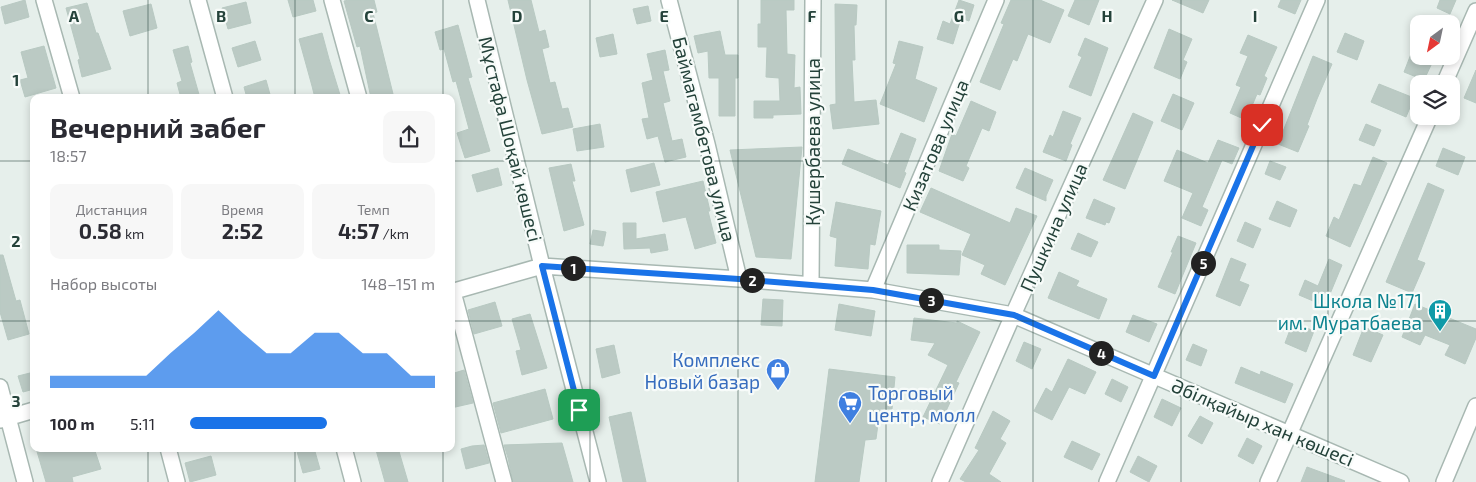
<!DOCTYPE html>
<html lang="ru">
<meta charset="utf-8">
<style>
:root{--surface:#fff;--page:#f7f7f7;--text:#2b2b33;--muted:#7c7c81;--accent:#1a73e8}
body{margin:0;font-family:"Exo 2",sans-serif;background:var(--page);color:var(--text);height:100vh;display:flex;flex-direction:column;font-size:19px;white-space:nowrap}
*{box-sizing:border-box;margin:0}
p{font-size:16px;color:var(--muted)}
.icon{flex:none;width:28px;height:28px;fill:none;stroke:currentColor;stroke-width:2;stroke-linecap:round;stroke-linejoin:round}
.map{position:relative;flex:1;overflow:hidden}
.side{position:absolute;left:30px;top:94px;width:425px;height:358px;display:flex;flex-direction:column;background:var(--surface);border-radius:10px;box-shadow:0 2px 8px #0003}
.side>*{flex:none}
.needle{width:32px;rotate:213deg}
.buttons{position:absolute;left:1410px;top:15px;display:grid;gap:10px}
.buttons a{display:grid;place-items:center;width:50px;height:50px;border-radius:10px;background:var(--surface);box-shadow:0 2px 8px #0003;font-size:25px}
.pin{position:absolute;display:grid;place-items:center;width:42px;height:42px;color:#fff;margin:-21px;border-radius:10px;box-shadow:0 2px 8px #0006}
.km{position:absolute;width:25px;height:25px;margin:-12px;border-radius:50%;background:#222;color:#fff;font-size:14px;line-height:25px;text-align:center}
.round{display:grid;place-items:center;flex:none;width:52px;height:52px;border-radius:10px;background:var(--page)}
.summary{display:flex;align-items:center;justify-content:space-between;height:85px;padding:0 20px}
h1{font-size:28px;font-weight:700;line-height:38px}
.figures{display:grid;grid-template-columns:repeat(3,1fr);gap:8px;height:85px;padding:5px 20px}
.figures div{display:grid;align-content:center;border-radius:10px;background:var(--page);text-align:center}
.figures b{font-size:21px;font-weight:700}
.figures small{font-size:14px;font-weight:400}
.figures p{font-size:14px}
.chart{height:140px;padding:10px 20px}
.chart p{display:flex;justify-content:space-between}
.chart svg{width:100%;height:90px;margin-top:5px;fill:var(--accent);opacity:.7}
ul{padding:0 20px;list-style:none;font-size:16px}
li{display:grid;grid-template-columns:80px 60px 1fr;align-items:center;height:38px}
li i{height:12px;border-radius:6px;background:var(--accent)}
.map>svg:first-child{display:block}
.building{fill:#bbcac4;stroke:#b8c9c2}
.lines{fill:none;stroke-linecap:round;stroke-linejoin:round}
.minor-casing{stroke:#a8b8b2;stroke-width:18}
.minor{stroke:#fff;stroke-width:15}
.route-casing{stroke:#fff;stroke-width:10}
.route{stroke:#1a73e8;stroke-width:6}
.grid{fill:none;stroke:#24423a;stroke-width:1;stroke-opacity:0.55}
.labels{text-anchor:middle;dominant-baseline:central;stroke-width:4.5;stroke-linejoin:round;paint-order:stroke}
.street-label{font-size:19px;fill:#24423a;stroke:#f7fbf9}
.culture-label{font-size:19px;fill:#0d838f;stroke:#f7fbf9;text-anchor:end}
.shop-label{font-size:19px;fill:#366cbe;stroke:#f7fbf9;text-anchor:end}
.grid-label{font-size:16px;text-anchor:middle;font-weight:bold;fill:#24423a;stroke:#f7fbf9;stroke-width:4.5;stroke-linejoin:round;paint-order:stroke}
</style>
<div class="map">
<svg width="1476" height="482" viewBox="0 0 1476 482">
<rect width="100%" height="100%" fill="#e6efeb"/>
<!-- building -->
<path class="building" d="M25,0L29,17L5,24L1,7Z
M288,0H313L316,11L293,17Z
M349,0H374L377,12L373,13L394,98H371L360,46L357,47L344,1Z
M508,0H531L539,32L545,30L549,47L542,49L550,83L555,82L562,109L568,108L573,127L542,134L527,80Z
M761,0H794V10H786L787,54L795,55L794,88L800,87L801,114L773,115V118H754V101H780L779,78L766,77L767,47H758V24H761Z
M959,0L974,5L969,21L961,18L953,44L937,39L943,21L950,24Z
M1011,0H1040L1064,10L1050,43L1028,34L1017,61L1013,59L1000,90L980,82L1004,24L1001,23Z
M1075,0H1099L1089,25L1068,16Z
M1172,0H1209L1203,13Z
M1281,0H1301L1295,14L1278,7Z
M1440,0H1456L1450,14L1437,8Z
M246,2L251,23L228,29L222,8Z
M87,3L96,33H98L111,69L82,77L78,60L80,59L66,8Z
M151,4L157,28L130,36L123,11Z
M835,4L857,5L856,25H854L855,60H852L854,102L876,100L879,124L833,129L830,105L836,104Z
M648,6L651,21L637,24L633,9Z
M458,25L472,77L468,78L490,151L465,158L457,133L469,129L456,81L453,82L444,49L440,50L435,32Z
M1169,29L1192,39L1183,60L1187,62L1180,79L1154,68Z
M720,31L725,55H738V78H735V116H719V78H709L708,51L698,53L694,36Z
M322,33L329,59L341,98H315L312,86L299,39Z
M1345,33L1364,41L1357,60L1337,52Z
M613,34L617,54L600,57L596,38Z
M1248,35L1277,47L1264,76L1267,78L1260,95L1257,94L1246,120L1230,113L1241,87L1236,85L1248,56L1240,53Z
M1085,38L1108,48L1091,96L1069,87L1082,57L1078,55Z
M255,41L261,60L238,67L232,48Z
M899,41L923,47L915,79L937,88L924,122L880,104L896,64L893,63Z
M44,46L56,88L25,97L20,80L28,78L21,52Z
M188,46L192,62L190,63L200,98H181L177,83L182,81L173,50Z
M665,50L669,70L663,71L670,101L663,103L672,141L682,139L686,157L665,162L658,136L647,139L642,119L649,118L642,83L653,80L647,54Z
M1411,54L1432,63L1424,80L1404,72Z
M1313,56L1332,64L1317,99L1307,125L1309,126L1298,152L1278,144Z
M1476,70V103L1464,98Z
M266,80L271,98H247L244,87Z
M1379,84L1414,98L1406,117L1371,102Z
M1173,94L1194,103L1182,130L1161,121Z
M971,101L996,112L989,131L982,128L966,166L969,168L963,181L939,171L952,134L956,136Z
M1063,111L1081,118L1070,144L1072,145L1066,161L1043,152L1050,135L1053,137Z
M1133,113L1153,122L1125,189L1103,180Z
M600,124L604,147L577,151L573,129Z
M1366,124L1381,130L1374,146L1359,140Z
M901,133L916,139L904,172L906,173L900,188L842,164L848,149L888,165Z
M1218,140L1239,148L1232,164L1222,160L1202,207L1208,210L1201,226L1182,218L1193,193L1164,181L1177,150L1208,163Z
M802,147L791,259L756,257L730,150Z
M1443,148L1465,157L1458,175L1436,166Z
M1373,157L1387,163L1350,247L1326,236L1334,217L1339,220L1354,184L1361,186Z
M1270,161L1286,167L1280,180L1265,174Z
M654,163L660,185L631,192L626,170Z
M571,164L575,181H572L584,225L564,231L549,168Z
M498,168L502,185L477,192L472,175Z
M1025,168L1053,180L1046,196V201L1016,188Z
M703,181L710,211H708L716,243L695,249L686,217L663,222L656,192Z
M1428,183L1444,190L1417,260L1425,263L1412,293L1386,282Z
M931,188L1010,223L1016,208L1037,216L1005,285L981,274L985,265L962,255L971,234L920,212Z
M1094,199L1115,208L1109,223L1106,222L1105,225L1086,218Z
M1277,201L1297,210L1290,227L1269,219Z
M836,202L881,211L875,245L870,244L868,269L835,266L837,238L830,236Z
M1245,222L1261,229L1253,248L1237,241Z
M623,223H636V239L665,234L668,250L651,253L650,248L624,249Z
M593,230L606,232L603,246L590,244Z
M1078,233L1098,242L1091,257L1071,249Z
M1178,236L1196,243L1175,294L1158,287L1173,252H1171Z
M907,245H939V250L961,251L959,275L907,273Z
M0,255H3L16,301L20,300L29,334L8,340L0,312Z
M1231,258L1246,264L1239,281L1249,285L1240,306L1216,296Z
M1329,259L1342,265L1325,306L1299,295L1305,280L1318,286Z
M1059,272L1079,281L1076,286L1107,299L1099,319L1048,298Z
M763,299L783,300L782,326L761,325Z
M495,302L502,326L474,334L468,310Z
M839,304L875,311L871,336L835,330Z
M1415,304L1476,329V338L1465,364L1445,355L1450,345L1425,335L1420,345L1402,337Z
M530,314L547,368L522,375L516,351L521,350L512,319Z
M1133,315L1157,324L1149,342L1126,332Z
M914,318L957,323V321L980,332L956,382L959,383L940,424L923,417L948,365L928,355L935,343L911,340Z
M1293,322L1314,331L1306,352L1285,343Z
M1364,327L1383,335L1371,362L1353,355Z
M1024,342L1041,349L1032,369L1016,361Z
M1193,344L1207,350L1201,366L1186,360Z
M614,345L620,373L602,378L596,349Z
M1068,359L1096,372L1085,394L1069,387L1052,420L1034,411L1046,388L1052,392Z
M1241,367L1260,375L1261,371L1293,384L1285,403L1235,383Z
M829,369L895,377L892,409H880L876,439L865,440L859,482H815Z
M464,370L473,403L451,408V374Z
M34,372V389L23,392L18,376Z
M1112,379L1128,387L1121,402L1105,394Z
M545,389L553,419L501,433L493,403Z
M1162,399L1181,408L1172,426L1154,417Z
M993,411L1010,421L1000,439L1006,443L989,474L1001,482H966L960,479L979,450L975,448Z
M631,412L646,482H623L609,417Z
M1200,416L1213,423L1202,444L1188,436Z
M1247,438L1262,446L1253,464L1238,456Z
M1072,441L1100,454L1092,470L1064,457Z
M562,443L573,482H513L508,458L504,445Z
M484,445L489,463L466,469L461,449L472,446Z
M36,448H94L101,469L72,477L73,482H46Z
M296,448H314L320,469L303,473Z
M384,448H398L408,482H385L376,450Z
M211,456L216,475L190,482L185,463Z
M1138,456L1157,466L1149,482L1130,472Z
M1307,467L1345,481L1344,482H1301Z"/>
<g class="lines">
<!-- minor casing -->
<g class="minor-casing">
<path id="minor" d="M44,0L72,98
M198,0L225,98
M332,0L359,98
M477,0L542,266L598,482
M669,0L707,144L739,279
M1444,84L1476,11
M811,284L813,0
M873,290L996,0
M451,292L542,266L739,279L873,290L1013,315L1401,482
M453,292L504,482
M0,387L25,482
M0,420L34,410
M168,448L177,482
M344,448L353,482
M940,482L1013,315L1155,0
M1107,482L1317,0
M1268,482L1430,116
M1444,482L1476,406"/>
</g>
<!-- minor -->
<use href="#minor" class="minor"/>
</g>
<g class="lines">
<!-- route casing -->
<g class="route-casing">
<path id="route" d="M579,410L542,266L739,279L873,290L1014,315L1154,376L1262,125"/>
</g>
<!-- route -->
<use href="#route" class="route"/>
</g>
<!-- grid -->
<path class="grid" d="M148,0V98M295,0V98M443,0V98M590,0V482M738,0V482M886,0V482M1033,0V482M1181,0V482M1328,0V482M0,161H34M451,161H1476M0,321H34M451,321H1476M148,448V482M295,448V482M443,448V482"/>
<!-- icons -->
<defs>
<g id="building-pin" transform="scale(1.25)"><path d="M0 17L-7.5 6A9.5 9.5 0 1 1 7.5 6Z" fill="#0f9aa8" stroke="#f7fbf9"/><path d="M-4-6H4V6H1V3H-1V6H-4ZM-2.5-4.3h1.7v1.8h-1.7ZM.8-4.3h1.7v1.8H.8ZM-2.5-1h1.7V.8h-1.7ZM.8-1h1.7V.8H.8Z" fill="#fff"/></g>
<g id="shop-pin" transform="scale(1.25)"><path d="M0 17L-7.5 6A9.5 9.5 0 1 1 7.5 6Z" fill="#3f7fe0" stroke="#f7fbf9"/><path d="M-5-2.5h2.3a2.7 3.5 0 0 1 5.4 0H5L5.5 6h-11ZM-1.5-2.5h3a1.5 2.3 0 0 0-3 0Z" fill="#fff"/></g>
<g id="supermarket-pin" transform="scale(1.25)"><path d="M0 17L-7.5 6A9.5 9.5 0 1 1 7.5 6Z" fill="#3f7fe0" stroke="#f7fbf9"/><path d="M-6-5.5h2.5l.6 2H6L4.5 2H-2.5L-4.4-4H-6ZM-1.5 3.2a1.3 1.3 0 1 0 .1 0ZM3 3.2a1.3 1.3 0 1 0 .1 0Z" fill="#fff"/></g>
</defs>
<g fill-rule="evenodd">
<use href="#building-pin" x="1440" y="311"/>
<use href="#shop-pin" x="778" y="370"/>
<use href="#supermarket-pin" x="850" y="403"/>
</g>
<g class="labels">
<!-- street labels -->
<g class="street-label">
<text transform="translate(511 139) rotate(76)">Мұстафа Шоқай көшесі</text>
<text transform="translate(705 139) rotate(76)">Баймагамбетова улица</text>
<text transform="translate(812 142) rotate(-90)">Кушербаева улица</text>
<text transform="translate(935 145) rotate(-67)">Кизатова улица</text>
<text transform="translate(1053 227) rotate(-66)">Пушкина улица</text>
<text transform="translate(1263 422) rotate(23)">Әбілқайыр хан көшесі</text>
</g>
<!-- culture labels -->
<g class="culture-label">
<text x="1422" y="300">Школа №171<tspan x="1422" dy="22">им. Муратбаева</tspan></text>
</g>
<!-- shop labels -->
<g class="shop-label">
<text x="760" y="359">Комплекс<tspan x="760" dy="22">Новый базар</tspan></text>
<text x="868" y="392" text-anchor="start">Торговый<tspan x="868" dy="22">центр, молл</tspan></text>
</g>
</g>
<g class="grid-label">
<text x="74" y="22">A</text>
<text x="221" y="22">B</text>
<text x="369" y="22">C</text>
<text x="517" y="22">D</text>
<text x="664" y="22">E</text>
<text x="812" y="22">F</text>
<text x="959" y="22">G</text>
<text x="1107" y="22">H</text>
<text x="1255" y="22">I</text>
<text x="16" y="86">1</text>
<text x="16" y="247">2</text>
<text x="16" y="407">3</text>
</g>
</svg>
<div class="buttons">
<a><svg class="needle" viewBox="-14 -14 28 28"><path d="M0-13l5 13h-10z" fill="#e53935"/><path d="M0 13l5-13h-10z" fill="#7c7c81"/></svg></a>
<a><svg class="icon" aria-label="layers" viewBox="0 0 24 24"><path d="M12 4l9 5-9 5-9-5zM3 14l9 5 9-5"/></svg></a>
</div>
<div class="pin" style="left:579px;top:410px;background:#1e9e55"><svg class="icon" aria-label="arrive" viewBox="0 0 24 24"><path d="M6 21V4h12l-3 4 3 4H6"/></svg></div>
<div class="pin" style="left:1262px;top:125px;background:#d93025"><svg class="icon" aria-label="check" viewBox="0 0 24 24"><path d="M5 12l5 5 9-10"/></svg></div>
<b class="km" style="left:573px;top:268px">1</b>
<b class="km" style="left:752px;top:280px">2</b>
<b class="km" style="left:931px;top:300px">3</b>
<b class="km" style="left:1101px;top:353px">4</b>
<b class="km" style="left:1203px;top:263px">5</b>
<section class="side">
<div class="summary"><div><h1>Вечерний забег</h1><p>18:57</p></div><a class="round"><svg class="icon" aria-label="share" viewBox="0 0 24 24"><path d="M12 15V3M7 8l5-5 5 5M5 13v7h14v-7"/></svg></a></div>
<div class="figures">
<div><p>Дистанция</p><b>0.58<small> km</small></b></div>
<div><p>Время</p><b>2:52</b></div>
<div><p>Темп</p><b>4:57<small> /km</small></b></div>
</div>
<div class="chart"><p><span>Набор высоты</span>148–151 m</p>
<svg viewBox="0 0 160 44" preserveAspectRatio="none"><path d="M0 44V38L10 38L20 38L30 38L40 38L50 27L60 17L70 6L80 17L90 27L100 27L110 17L120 17L130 27L140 27L150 38L160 38V44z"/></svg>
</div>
<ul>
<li><b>100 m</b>5:11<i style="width:56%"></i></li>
</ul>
</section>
</div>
